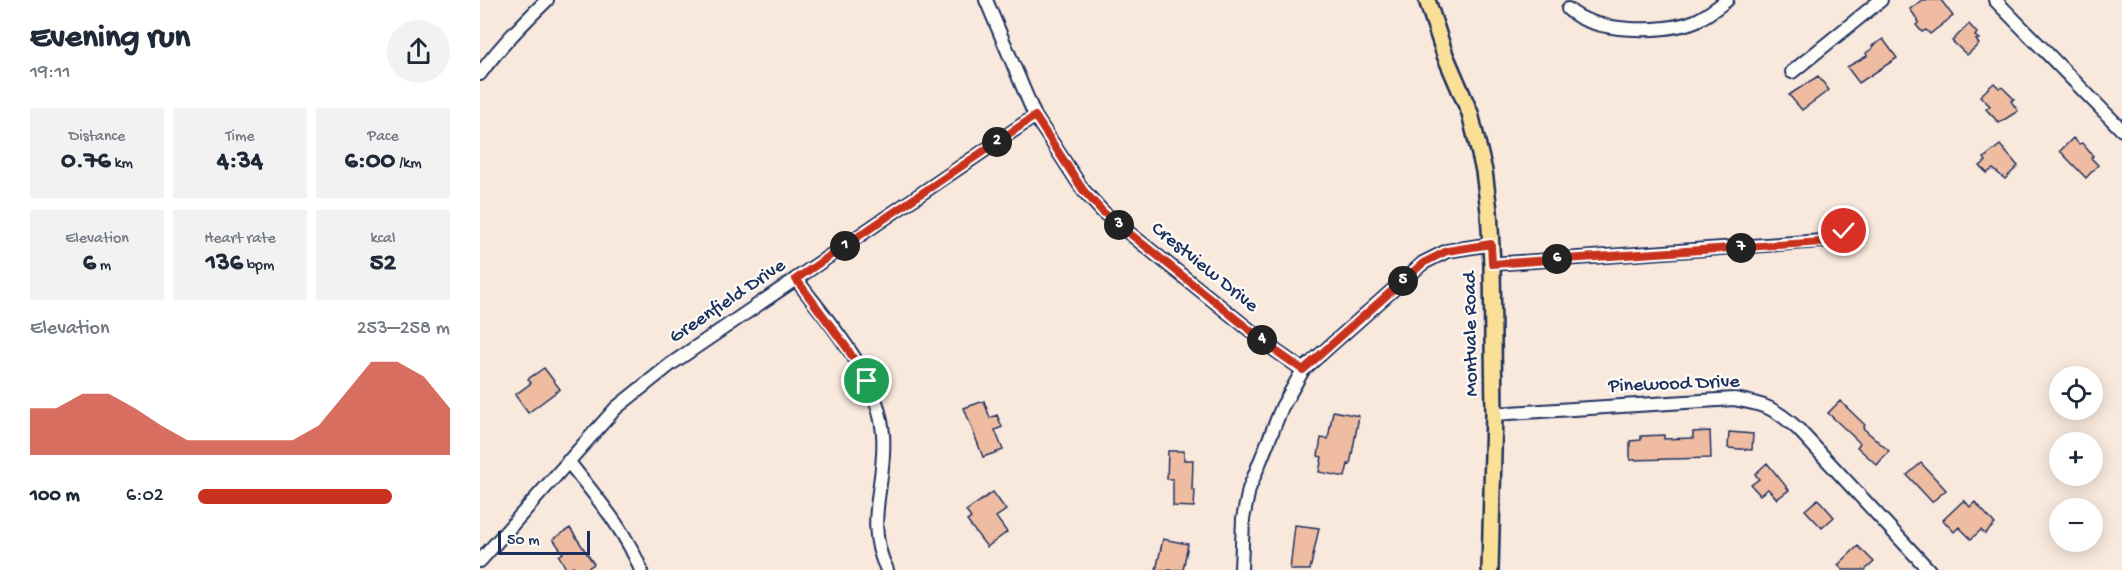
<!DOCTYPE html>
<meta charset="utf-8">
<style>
:root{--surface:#fff;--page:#f2f2f3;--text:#1f2937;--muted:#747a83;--accent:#c8321e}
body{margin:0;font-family:"Gochi Hand",sans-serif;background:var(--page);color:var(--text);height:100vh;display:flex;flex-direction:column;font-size:22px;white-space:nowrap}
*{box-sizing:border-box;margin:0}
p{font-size:20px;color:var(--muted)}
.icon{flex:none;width:33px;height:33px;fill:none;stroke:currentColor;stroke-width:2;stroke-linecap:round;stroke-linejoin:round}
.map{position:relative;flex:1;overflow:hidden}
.details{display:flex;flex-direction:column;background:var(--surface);width:480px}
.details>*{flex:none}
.tools{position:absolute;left:1569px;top:366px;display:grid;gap:12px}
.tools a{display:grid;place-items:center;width:54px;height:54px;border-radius:50%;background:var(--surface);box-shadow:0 3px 15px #0003;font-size:30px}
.scale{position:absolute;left:18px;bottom:15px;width:92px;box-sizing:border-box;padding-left:6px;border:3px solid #1b2f5e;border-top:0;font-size:16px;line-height:21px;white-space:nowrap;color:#1b2f5e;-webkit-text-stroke:4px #fdfcf7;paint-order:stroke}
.pin{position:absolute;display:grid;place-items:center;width:51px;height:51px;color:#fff;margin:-26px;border:3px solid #fff;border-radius:50%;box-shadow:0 2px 6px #0007}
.km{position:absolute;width:30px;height:30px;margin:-15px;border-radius:50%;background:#222;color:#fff;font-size:16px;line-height:30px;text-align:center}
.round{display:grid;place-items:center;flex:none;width:63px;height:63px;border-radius:32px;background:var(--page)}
.overview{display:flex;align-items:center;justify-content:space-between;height:102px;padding:0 30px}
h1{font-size:33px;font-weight:800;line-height:45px}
.stats{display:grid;grid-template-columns:repeat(3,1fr);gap:9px;height:102px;padding:6px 30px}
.stats div{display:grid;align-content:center;border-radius:0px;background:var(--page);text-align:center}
.stats b{font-size:26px;font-weight:800}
.stats small{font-size:16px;font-weight:400}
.stats p{font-size:16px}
.chart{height:168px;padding:12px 30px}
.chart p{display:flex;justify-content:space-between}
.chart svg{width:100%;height:108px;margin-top:6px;fill:var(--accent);opacity:.7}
ul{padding:0 30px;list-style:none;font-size:20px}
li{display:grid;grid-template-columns:96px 72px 1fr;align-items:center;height:45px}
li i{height:15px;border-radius:8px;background:var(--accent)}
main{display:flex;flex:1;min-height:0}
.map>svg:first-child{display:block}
.building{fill:#efbca1;stroke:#1b2f5e;stroke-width:1.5}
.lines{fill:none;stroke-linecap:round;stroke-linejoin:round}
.minor-casing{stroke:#1b2f5e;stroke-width:16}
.major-casing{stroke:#1b2f5e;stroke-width:20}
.minor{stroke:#fdfcf7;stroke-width:12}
.major{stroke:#fadf96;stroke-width:15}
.route-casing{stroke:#fff;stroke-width:12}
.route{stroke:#c8321e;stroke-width:8}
.labels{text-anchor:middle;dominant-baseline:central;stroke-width:4.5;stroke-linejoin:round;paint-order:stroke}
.street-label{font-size:20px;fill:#1b2f5e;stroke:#fdfcf7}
</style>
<main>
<section class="details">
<div class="overview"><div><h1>Evening run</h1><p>19:11</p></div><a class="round"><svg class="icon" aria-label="share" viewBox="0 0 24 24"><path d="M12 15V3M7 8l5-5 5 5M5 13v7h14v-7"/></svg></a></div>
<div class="stats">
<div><p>Distance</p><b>0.76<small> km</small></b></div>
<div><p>Time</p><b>4:34</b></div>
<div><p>Pace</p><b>6:00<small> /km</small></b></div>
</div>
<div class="stats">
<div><p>Elevation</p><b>6<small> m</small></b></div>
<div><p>Heart rate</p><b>136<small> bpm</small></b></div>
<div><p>kcal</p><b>52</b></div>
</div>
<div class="chart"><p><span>Elevation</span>253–258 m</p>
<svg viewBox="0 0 160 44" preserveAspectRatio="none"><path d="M0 44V25L10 25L20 19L30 19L40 25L50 32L60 38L70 38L80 38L90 38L100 38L110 32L120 19L130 6L140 6L150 12L160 25V44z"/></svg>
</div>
<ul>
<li><b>100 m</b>6:02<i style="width:77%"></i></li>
</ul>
</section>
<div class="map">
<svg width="1642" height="570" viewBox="0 0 1642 570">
<rect width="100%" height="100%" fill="#f9e9dd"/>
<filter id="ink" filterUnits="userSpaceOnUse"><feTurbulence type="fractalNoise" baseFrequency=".0167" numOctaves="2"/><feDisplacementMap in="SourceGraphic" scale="12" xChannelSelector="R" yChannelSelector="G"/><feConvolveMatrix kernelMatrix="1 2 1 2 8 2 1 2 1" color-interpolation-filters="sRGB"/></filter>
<g filter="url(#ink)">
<!-- building -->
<path class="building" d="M1442,0H1461L1473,16L1450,34L1446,30L1442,32L1436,25L1439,22L1430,9Z
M1489,24L1497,33L1495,36L1499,39L1496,40L1499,44L1487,55L1472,41Z
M1403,39L1417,58L1379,83L1367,67L1387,56L1386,53L1393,48L1392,46Z
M1338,76L1349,90L1322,110L1309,95Z
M1514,83L1519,88L1522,87L1534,99L1531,101L1538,111L1519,123L1506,109L1510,106L1500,96Z
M1593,138L1599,144L1602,143L1613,156L1611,158L1618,165L1606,178L1580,151Z
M1520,145L1538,166L1525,179L1513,169L1507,173L1500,166L1506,161L1504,158Z
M64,368L80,389L48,413L35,395L51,383L48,379Z
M504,401L510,418L517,415L522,427L515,430L523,450L503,457L484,408Z
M1360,401L1385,425L1383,428L1409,451L1397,465L1377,447L1380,443L1348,413Z
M853,411L879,416L870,465L868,464L865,477L839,472L842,457L838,456L841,438L848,439Z
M1230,431L1231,458L1150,460V441L1161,440V436L1184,435V439L1213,438V432Z
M1249,432L1273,434L1272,450L1248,448Z
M688,451H704V460H713L712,490H715L714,507L693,506V479H687Z
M1287,463L1309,490L1297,499L1288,489L1280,495L1271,485L1279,479L1275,474Z
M1441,463L1466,490L1452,502L1427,475Z
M513,492L526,510L516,517L527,532L507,547L487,521L491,518L486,511Z
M1338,499L1354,517L1342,528L1325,510Z
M1484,500L1490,507L1495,502L1515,524L1505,534L1501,530L1491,539L1479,527L1474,532L1463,520Z
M815,525L839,528L830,570H810Z
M90,528L114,564L105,570H96L93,566L87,570L79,556L83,553L73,539Z
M683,539L708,544L703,570H676Z
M1378,546L1394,562L1385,570H1363L1358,565Z"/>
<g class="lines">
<!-- minor casing -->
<g class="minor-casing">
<path id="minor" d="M506,0L555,116L603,190L623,212L796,351L823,370
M1515,0L1642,130
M1088,9C1114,33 1183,34 1215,21C1227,16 1238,7 1247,0
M1312,72L1401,0
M0,74C19,47 43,23 67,0
M1012,264L1342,241L1364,231
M316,279C350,325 398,375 403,434C407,484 383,521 407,570
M1014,414L1254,399C1284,404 1295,408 1318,429L1449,570
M88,461C115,496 145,529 161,570
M0,561L136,408L191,364L555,116
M761,570L763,519L769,489L802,407L823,370L943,263L967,251L1011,244"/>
</g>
<!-- major casing -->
<g class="major-casing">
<path id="major" d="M947,0L965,55L990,113L1004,171L1009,211L1012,264L1014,414L1010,570"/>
</g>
<!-- minor -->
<use href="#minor" class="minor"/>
<!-- major -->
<use href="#major" class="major"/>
</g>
</g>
<g class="lines" filter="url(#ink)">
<!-- route casing -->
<g class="route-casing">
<path id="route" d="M387,381L367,348L316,279L555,116L603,190L623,212L796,351L823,370L943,263L967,251L1011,244L1012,264L1342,242L1364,231"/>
</g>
<!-- route -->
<use href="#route" class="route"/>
</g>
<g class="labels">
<!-- street labels -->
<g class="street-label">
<text transform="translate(724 268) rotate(39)">Crestview Drive</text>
<text transform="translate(248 302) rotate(-34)">Greenfield Drive</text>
<text transform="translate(992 334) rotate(-91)">Montvale Road</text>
<text transform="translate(1194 385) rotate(-2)">Pinewood Drive</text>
</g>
</g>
</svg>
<div class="tools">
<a><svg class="icon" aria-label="locate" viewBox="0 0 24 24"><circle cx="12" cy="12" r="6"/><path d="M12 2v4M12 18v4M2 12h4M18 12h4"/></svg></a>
<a>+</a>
<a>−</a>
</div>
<div class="scale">50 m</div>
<div class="pin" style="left:387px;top:381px;background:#1e9e55"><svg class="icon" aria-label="arrive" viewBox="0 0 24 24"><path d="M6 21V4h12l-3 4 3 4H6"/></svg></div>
<div class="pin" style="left:1364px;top:231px;background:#d93025"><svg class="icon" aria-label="check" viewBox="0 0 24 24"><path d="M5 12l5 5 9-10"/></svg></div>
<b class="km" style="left:365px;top:246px">1</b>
<b class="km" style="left:517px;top:142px">2</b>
<b class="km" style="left:639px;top:225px">3</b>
<b class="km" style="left:782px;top:340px">4</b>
<b class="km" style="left:923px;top:281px">5</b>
<b class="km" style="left:1077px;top:259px">6</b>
<b class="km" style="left:1261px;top:248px">7</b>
</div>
</main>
